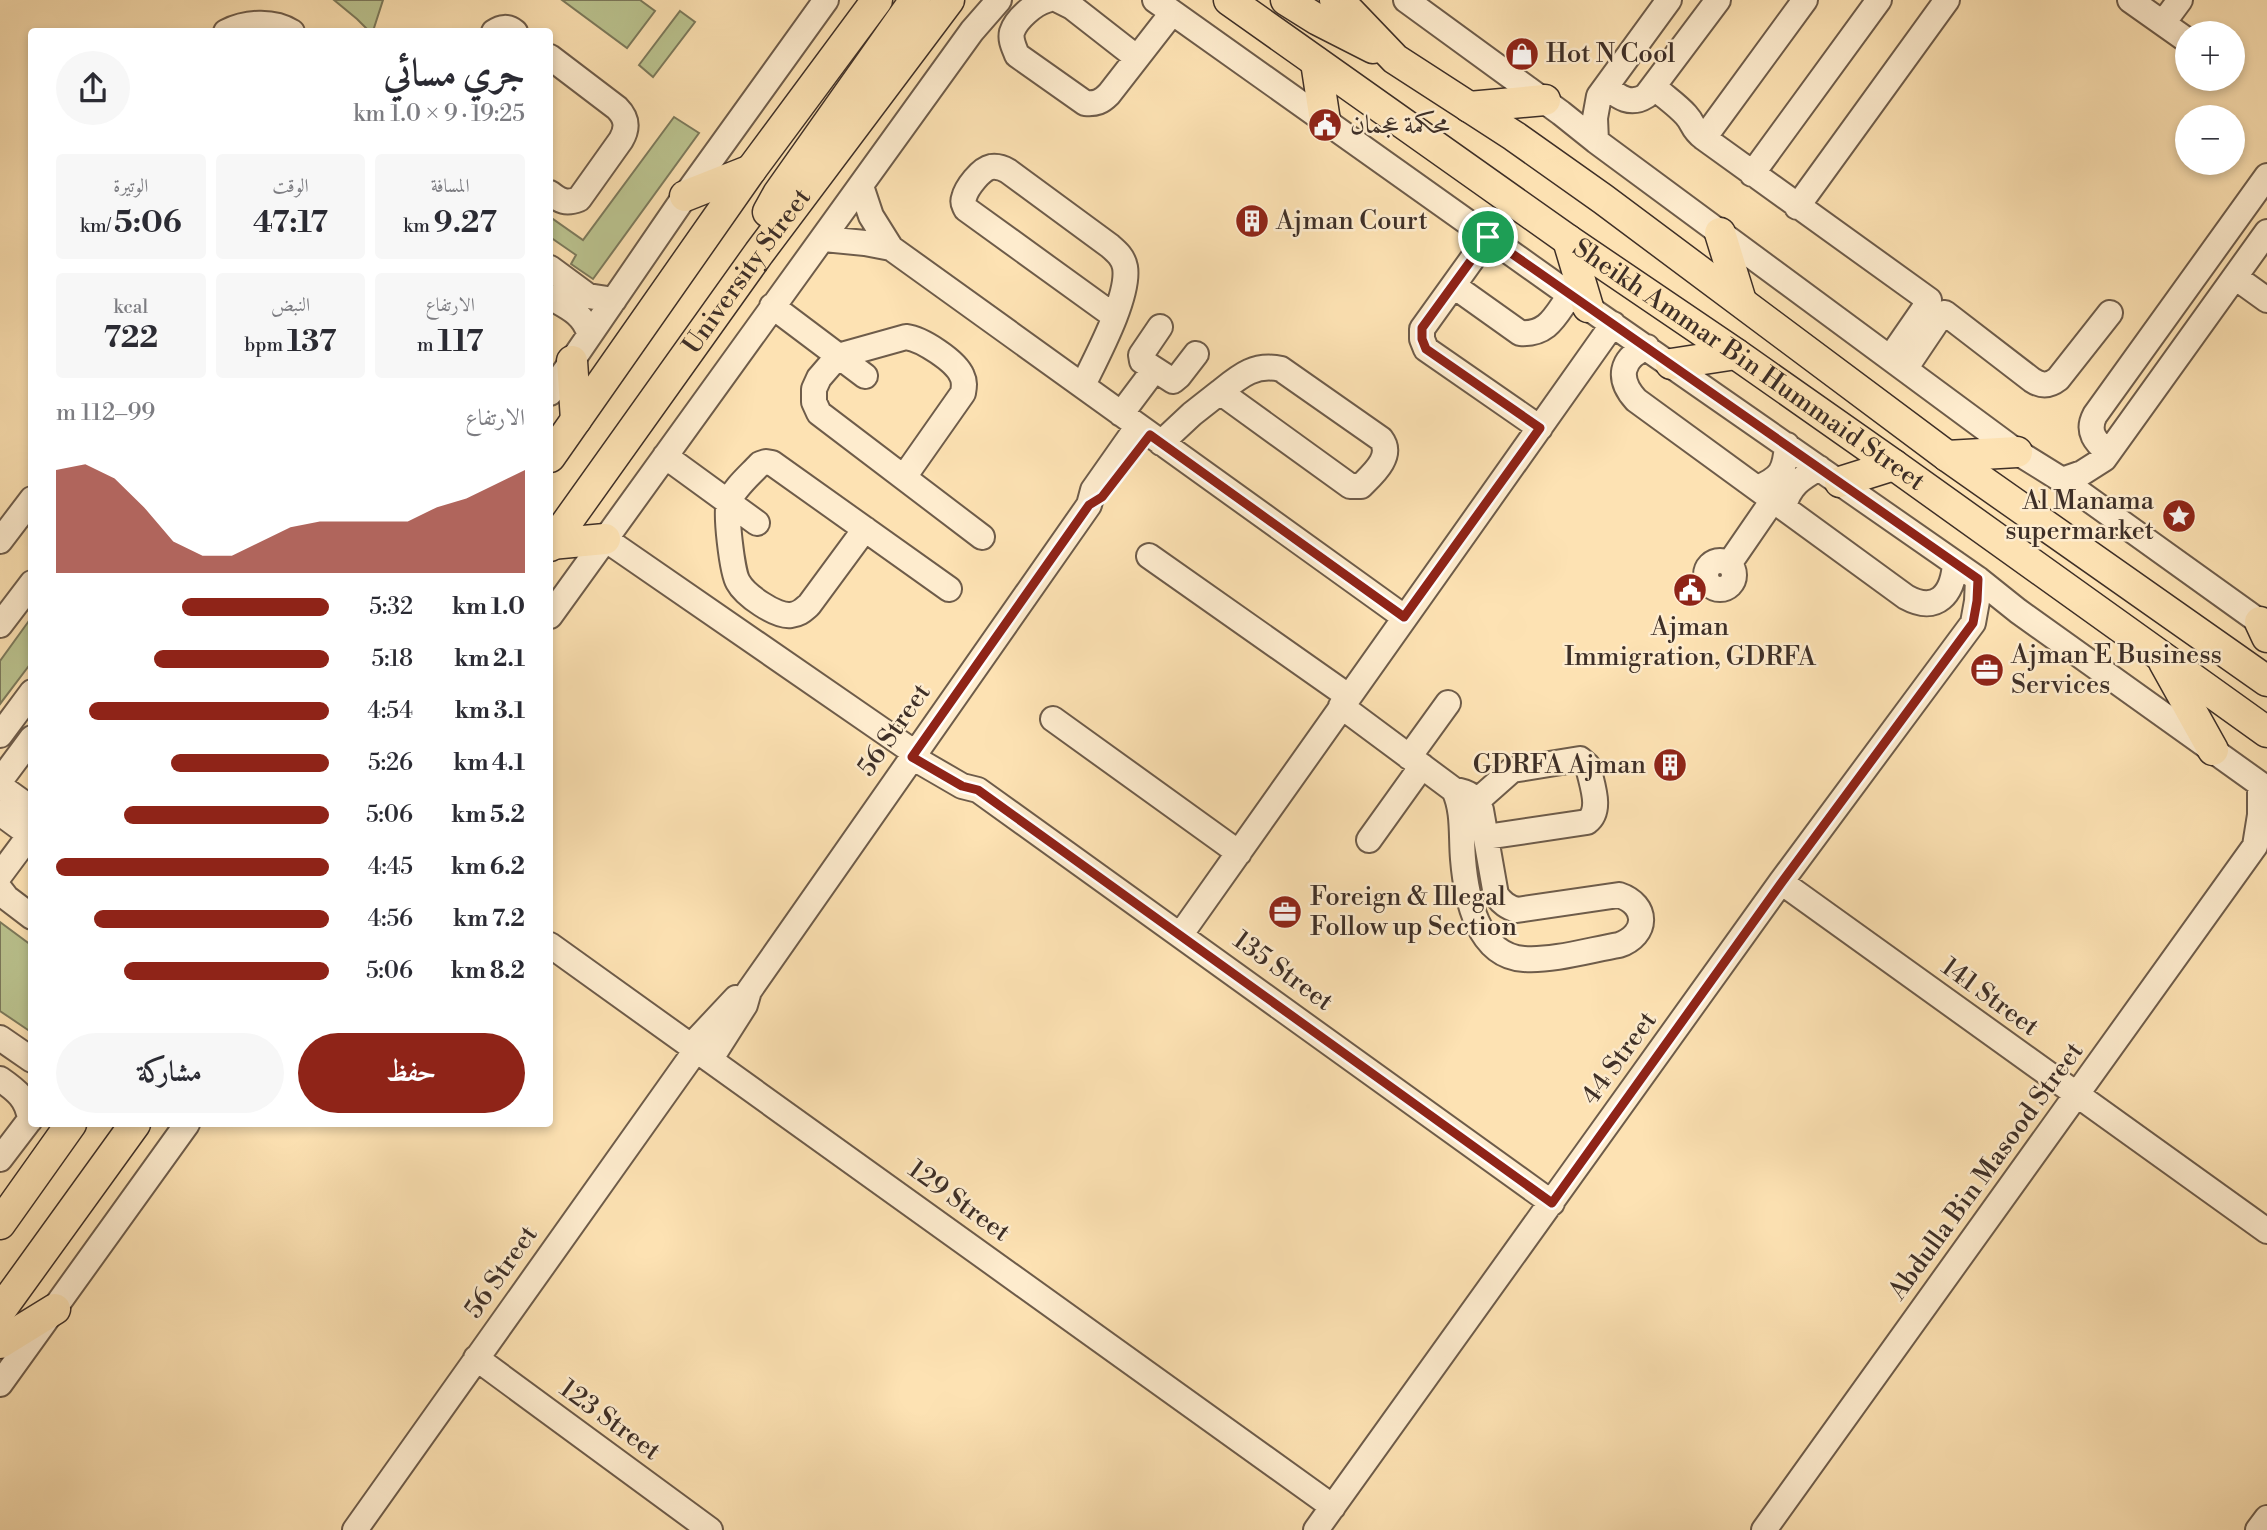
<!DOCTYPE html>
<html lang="ar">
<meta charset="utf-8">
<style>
:root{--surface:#fff;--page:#f7f7f7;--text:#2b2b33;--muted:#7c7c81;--accent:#8f2418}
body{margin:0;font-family:"Libre Bodoni",Amiri,serif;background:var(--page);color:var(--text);direction:rtl;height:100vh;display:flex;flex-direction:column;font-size:26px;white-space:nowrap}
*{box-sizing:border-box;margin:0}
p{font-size:23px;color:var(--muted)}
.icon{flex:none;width:38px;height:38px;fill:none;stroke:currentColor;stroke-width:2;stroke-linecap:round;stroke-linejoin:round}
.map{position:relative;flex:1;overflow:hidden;direction:ltr}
.side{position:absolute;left:28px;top:28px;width:525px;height:1099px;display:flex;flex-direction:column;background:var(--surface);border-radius:7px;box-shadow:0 4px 10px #0003;direction:rtl}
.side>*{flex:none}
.controls{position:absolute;left:2175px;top:21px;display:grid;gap:14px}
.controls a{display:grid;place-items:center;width:70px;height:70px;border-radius:50%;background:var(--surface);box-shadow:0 4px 10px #0003;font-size:35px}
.pin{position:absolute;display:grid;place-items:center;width:60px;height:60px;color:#fff;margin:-30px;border:4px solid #fff;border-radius:50%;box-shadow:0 2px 7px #0007}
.round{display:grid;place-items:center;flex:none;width:74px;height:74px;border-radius:37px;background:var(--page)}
.head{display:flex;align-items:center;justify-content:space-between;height:119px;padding:0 28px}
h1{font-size:38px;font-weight:800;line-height:52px}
.figures{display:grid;grid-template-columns:repeat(3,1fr);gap:10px;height:119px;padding:7px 28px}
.figures div{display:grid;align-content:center;border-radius:7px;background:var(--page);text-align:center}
.figures b{font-size:30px;font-weight:800}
.figures small{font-size:19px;font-weight:400}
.figures p{font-size:19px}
.chart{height:196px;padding:14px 28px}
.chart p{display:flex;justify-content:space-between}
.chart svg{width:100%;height:126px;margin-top:7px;fill:var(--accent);opacity:.7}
.cta{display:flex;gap:14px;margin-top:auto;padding:14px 28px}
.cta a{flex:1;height:80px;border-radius:42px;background:var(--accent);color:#fff;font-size:28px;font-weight:800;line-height:80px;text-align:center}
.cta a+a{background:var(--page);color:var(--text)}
ul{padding:0 28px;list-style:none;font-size:23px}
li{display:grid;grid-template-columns:112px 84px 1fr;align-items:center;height:52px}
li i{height:18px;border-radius:9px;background:var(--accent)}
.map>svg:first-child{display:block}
.green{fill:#bbc490;stroke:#7c7a5c;stroke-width:2}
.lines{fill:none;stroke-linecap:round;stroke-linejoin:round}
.minor-casing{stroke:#6e5c4a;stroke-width:28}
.major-casing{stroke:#3e2f27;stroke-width:33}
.minor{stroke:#feecce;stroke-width:24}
.major{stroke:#fde2b3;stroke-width:30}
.route-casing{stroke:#fff;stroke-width:14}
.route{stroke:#8f2418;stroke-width:9}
.labels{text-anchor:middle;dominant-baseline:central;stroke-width:5;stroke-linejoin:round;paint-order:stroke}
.poi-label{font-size:26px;fill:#3e2f27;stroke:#feecce;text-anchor:start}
.street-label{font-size:26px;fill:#3e2f27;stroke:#feecce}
</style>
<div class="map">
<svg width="2267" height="1530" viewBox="0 0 2267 1530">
<rect width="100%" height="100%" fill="#fde2b3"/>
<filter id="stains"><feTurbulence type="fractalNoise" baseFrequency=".00286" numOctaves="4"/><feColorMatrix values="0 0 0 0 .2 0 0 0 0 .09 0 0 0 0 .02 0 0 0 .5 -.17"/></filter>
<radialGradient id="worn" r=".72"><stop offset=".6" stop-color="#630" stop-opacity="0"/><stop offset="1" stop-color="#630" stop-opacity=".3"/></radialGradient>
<!-- green -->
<path class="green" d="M334,0H383L373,31H369L357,19Z
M562,0H640L655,11L627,48Z
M680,11L695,22L653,77L639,65Z
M674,117L699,133L593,279L571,264L576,255L550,237V217L583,240Z
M31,618V663L0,704V661Z
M0,922L31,945V1029L28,1030L0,1011Z"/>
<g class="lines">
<!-- minor casing -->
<g class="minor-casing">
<path id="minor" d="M1047,0C1035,3 1016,19 1012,32C1010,40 1014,47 1017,55L1085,103C1096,104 1101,102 1109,94L1172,13
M1058,0L1072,7L1136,57
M1155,0L1570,295L1978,579L2018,611L2267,789
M1406,0L1561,113L1596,141L2017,452L2062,480L2267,627
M2130,0L2188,41
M2163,23L2180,0
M226,32C246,22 273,20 292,32
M494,32C501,27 508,26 515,32
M550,57L617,108C627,118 628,128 621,140L579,199C566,204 560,201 550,193
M1606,87C1619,97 1630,106 1646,96L1718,0
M1654,87C1665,97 1677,105 1686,115C1695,125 1691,128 1704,138L1929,300
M1704,138L1805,0
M1596,141L1595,118L1599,96L1669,0
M1752,174L1879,0
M861,186L871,216L891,248L1404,617
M1797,207L1947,0
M1488,237L1422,329V339L1426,349L1540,428
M824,239L865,243L891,248
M550,268L588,296L614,300
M2235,277L2267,300
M1454,286L1520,333C1548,335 1555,316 1570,295
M550,297C567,307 583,313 589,333
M772,306L865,376
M1945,313L2032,380C2041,386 2049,386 2058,379L2110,313
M1160,327L1141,355L1142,361L1173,381L1179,376L1196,354
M1647,347C1620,359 1617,379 1636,400L1906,597C1937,614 1953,594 1955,563
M1890,358L1928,303
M1905,369L1942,314
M1083,385C1096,358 1130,296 1125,267C1123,257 1117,252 1110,246L1008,171C1003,168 998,166 991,167C981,169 966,188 964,198C962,203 964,204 966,209L1114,316
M550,393L685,196L826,0
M1121,414L1154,370
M1161,443L1192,414L1220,392L1350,486H1361C1373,474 1394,456 1381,439L1281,369C1255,363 1240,376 1220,392
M2108,453C2096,442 2086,432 2095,415L2267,176
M665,456L757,523
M904,477L963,393C964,387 965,382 962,376C956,361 922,339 906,337L838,356L819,378L814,389V402L819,413L982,537
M2062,480L2082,473L2104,459L2267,232
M1757,488C1781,478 1785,471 1787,445
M1784,507C1789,486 1801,478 1819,468
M865,529L809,605C803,610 800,614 791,615C776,617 745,595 738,582C732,572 725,511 729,502C734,488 750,475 760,464L766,462L772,463L949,589
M605,539L915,753
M0,541L32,499
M1149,556L1348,696
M1706 575a14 14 0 1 1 28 0a14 14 0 1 1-28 0Z
M1729,564L1773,500
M550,616C690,421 832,227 972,31L999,0
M0,625L32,583
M1341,706L1454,790
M1053,719L1239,853
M0,735L32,692
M912,757L962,786L978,790L1552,1203
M1409,757L1448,703
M0,781L32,738
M0,786L32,809
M1454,790C1469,792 1476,797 1481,810L1496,895C1502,903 1507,907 1517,910L1619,895C1649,905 1648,935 1619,945C1590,950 1553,961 1524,959C1477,956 1466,896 1463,859C1461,836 1464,811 1454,790Z
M1477,801L1512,770L1580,759L1588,766C1591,783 1603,810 1587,822L1486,837
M0,813L30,835
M1369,840L1422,766
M0,875L32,832
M1781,882L2267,1231
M0,889L7,898L32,917
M1181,934L1613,324
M550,945L1333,1507
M0,1038L32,1060
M691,1046L736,998
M710,1060L745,1005L749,991L1089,505L1093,490L1138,426
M0,1079C16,1090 28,1099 30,1120
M0,1159L32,1117
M476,1358L710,1530
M0,1384L187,1124
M355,1530L696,1050
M1316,1530L1781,882L1973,623L1977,601L1978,579
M1764,1530L2255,846L2260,815V784
M2258,1530L2267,1518"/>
</g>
<!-- major casing -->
<g class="major-casing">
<g id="major">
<path id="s1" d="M1229,0L1568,240L1736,354L1894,465L2267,732"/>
<path d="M1286,0L1318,20L1373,48"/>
<path d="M1335,0L1350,12L1395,59L1514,136L1603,199L1947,456L2267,681"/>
<path d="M1316,62L1325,121"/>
<path d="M1469,107L1545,100"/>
<path d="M685,196L751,170"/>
<path d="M768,212L778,194L915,0"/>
<path d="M1720,233L1741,301"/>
<path d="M1568,240L1588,307"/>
<path d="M572,361L576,420"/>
<path d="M1671,364L1736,354"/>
<path d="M1947,456L2017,452"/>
<path d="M550,457L751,170L877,0"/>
<path d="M1840,482L1894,465"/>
<path d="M551,544L605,539"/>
<path id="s2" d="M550,546L759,253L949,0"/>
<path d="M2260,622L2267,637"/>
<path d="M2164,662L2213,750"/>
<path d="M0,1224L71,1124"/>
<path d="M0,1311L135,1124"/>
<path d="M0,1343L55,1309"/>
</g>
</g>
<!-- minor -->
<use href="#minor" class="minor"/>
<!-- major -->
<use href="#major" class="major"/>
</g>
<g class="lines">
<!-- route casing -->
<g class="route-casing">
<path id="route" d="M1488,237L1978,579L1977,601L1973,623L1782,882L1552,1203L978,790L962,786L912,757L1089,505L1102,497L1150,435L1404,617L1540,428L1426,349L1422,339V328Z"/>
</g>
<!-- route -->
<use href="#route" class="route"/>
</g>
<!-- icons -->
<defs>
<g id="shop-disc" transform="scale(1.75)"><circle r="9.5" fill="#8f2418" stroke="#feecce"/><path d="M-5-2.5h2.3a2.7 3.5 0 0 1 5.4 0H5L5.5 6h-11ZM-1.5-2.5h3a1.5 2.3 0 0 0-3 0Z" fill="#fff"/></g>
<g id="civic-disc" transform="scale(1.75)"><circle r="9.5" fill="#8f2418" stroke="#feecce"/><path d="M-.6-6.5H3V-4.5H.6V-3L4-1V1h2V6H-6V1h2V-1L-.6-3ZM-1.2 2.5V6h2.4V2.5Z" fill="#fff"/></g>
<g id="building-disc" transform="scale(1.75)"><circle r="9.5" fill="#8f2418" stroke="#feecce"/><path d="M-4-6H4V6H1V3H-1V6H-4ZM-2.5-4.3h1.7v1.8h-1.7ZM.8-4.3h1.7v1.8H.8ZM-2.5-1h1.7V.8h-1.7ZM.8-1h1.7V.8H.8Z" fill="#fff"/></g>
<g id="sight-disc" transform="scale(1.75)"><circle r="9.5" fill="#8f2418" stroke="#feecce"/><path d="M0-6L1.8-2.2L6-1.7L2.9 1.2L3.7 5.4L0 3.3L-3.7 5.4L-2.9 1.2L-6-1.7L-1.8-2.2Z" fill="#fff"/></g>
<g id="office-disc" transform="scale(1.75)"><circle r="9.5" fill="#8f2418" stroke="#feecce"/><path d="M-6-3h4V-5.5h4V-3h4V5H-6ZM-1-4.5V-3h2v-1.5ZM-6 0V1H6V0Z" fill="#fff"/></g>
</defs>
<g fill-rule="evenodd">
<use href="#shop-disc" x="1522" y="54"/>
<use href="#civic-disc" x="1325" y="125"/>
<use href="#building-disc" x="1252" y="221"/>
<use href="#sight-disc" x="2179" y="516"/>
<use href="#civic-disc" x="1690" y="590"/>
<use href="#office-disc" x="1987" y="670"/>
<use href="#building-disc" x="1670" y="765"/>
<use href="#office-disc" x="1285" y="912"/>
</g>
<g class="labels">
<!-- poi labels -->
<g class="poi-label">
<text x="1546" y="54">Hot N Cool</text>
<text x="1350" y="125">محكمة عجمان</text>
<text x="1276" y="221">Ajman Court</text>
<text x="2154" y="501" text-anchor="end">Al Manama<tspan x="2154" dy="30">supermarket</tspan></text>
<text x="1690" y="627" text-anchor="middle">Ajman<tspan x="1690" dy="30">Immigration, GDRFA</tspan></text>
<text x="2011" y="655">Ajman E Business<tspan x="2011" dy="30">Services</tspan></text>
<text x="1646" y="765" text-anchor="end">GDRFA Ajman</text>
<text x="1310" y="897">Foreign &amp; Illegal<tspan x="1310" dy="30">Follow up Section</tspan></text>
</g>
<!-- street labels -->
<g class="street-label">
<text stroke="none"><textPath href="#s2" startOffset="338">University Street</textPath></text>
<text stroke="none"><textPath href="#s1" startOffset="635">Sheikh Ammar Bin Hummaid Street</textPath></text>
<text transform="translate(894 730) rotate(-55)">56 Street</text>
<text transform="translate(1283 971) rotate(36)">135 Street</text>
<text transform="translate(1990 997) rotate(36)">141 Street</text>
<text transform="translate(1619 1058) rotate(-54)">44 Street</text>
<text transform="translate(1986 1171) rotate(-54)">Abdulla Bin Masood Street</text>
<text transform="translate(959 1201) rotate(36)">129 Street</text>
<text transform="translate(501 1272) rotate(-55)">56 Street</text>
<text transform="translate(610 1420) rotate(36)">123 Street</text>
</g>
</g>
<rect width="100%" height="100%" filter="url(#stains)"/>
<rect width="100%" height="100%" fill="url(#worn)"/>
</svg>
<div class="controls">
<a>+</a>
<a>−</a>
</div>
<div class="pin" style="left:1488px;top:237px;background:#1e9e55"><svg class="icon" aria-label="arrive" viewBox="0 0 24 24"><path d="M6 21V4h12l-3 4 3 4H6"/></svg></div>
<section class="side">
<div class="head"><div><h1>جري مسائي</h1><p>19:25 · 9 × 1.0 km</p></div><a class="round"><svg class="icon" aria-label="share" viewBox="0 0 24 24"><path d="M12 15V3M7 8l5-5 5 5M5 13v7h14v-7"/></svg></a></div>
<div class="figures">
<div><p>المسافة</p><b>9.27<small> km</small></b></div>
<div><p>الوقت</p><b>47:17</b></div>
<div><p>الوتيرة</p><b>5:06<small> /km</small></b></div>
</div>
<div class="figures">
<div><p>الارتفاع</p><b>117<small> m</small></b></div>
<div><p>النبض</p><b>137<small> bpm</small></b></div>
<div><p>kcal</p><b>722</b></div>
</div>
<div class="chart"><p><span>الارتفاع</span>99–112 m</p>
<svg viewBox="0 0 160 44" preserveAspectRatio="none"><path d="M0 44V8L10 6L20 11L30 21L40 33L50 38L60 38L70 33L80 28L90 26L100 26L110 26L120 26L130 21L140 18L150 13L160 8V44z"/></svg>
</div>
<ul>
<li><b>1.0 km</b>5:32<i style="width:54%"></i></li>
<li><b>2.1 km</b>5:18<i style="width:64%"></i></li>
<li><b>3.1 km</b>4:54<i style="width:88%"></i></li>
<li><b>4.1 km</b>5:26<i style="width:58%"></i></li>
<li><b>5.2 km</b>5:06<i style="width:75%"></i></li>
<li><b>6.2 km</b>4:45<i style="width:100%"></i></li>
<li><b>7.2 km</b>4:56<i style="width:86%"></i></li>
<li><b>8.2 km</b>5:06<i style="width:75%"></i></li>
</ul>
<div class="cta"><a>حفظ</a><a>مشاركة</a></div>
</section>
</div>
